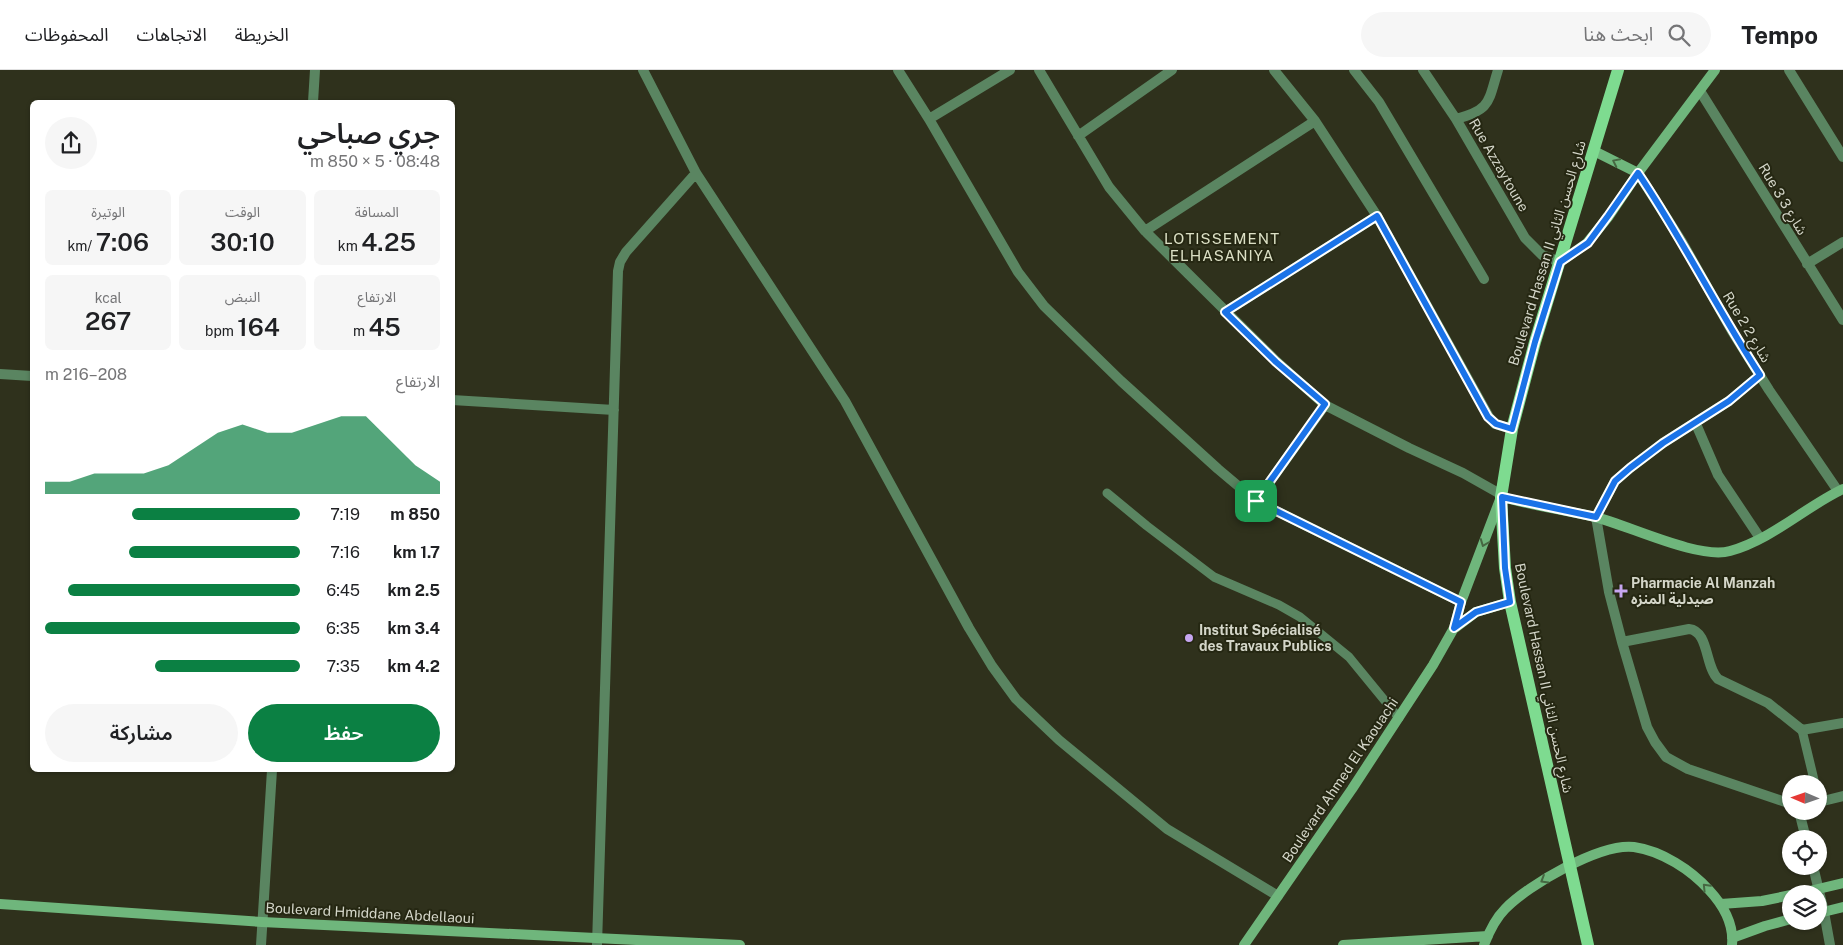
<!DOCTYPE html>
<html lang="ar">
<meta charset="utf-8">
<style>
:root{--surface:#fff;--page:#f6f6f6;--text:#202124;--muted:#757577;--line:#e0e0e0;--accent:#0b8043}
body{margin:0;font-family:"Public Sans","Noto Sans Arabic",sans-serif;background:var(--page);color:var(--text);direction:rtl;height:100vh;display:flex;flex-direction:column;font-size:19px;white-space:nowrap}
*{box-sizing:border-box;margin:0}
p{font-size:16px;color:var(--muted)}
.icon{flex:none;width:28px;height:28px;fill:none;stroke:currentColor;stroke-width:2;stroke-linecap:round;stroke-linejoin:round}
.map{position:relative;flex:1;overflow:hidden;direction:ltr}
.panel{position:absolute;left:30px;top:30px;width:425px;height:672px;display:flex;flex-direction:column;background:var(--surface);border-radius:8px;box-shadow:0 1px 4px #0004;direction:rtl}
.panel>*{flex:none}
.needle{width:32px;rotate:272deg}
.buttons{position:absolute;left:1782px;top:705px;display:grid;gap:10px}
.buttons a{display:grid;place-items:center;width:45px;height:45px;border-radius:50%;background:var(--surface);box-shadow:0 1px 4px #0004;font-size:25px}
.pin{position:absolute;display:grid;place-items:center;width:42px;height:42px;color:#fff;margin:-21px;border-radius:10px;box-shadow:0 2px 8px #0006}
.round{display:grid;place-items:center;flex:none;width:52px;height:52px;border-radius:26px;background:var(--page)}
.summary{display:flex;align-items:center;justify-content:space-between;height:85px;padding:0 15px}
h1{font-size:28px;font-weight:600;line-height:38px}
.metrics{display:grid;grid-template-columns:repeat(3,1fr);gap:8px;height:85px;padding:5px 15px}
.metrics div{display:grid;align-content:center;border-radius:8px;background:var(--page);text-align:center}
.metrics b{font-size:25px;font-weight:600}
.metrics small{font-size:14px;font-weight:400}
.metrics p{font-size:14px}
.chart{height:140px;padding:10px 15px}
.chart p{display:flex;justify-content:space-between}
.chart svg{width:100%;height:90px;margin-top:5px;fill:var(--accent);opacity:.7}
.cta{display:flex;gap:10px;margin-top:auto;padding:10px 15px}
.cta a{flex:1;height:58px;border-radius:30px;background:var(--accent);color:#fff;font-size:20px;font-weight:600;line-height:58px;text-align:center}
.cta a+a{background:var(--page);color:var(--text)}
ul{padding:0 15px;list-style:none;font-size:16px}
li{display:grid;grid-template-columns:80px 60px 1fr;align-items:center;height:38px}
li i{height:12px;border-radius:6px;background:var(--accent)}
header{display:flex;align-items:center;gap:30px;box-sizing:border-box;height:70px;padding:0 25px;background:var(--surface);border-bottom:1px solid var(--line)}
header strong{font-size:24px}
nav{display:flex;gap:28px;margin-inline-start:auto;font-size:18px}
.search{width:350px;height:45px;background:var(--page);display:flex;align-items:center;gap:12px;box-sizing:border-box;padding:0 18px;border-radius:28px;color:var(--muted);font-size:19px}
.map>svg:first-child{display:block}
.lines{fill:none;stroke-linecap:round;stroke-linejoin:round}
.lane{stroke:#5a8561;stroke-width:9}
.street{stroke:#5a8561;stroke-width:10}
.secondary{stroke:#6fb67c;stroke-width:10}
.primary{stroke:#7edb90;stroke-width:12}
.oneway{stroke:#466742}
.route-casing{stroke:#fff;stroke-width:10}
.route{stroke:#1a73e8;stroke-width:6}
.poi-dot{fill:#c6a6f0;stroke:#252712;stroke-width:2}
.labels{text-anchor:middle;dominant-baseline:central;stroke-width:4;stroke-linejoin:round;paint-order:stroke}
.street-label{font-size:14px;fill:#d4d6c9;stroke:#252712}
.poi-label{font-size:14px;font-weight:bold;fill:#d4d6c9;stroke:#252712;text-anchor:start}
.neighbourhood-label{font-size:15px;letter-spacing:1px;fill:#dce0c5;stroke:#252712}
</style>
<header>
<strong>Tempo</strong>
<div class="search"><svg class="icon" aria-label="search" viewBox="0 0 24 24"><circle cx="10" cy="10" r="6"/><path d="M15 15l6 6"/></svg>ابحث هنا</div>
<nav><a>الخريطة</a><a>الاتجاهات</a><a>المحفوظات</a></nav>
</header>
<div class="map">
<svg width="1843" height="875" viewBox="0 0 1843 875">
<rect width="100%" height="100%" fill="#2f311c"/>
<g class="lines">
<!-- lane -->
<path class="lane" d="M1107,423L1147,456L1214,507L1279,535L1300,547L1349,587L1399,648
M1802,660L1815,714"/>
<!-- street -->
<path class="street" d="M643,0L696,103L845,331L969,558L992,596L1016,629L1059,670L1167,759L1278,826
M898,0L929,49L1018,202L1044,236L1121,311L1218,399L1256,431L1461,532
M1039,0L1109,117L1145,161L1276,291L1325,335L1409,378L1463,403L1502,425
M1274,0L1315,51L1377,146L1489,347L1495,354L1512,359
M1354,0L1379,32L1484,209
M1423,0L1456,49L1525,168L1542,185L1560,192
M1789,0L1843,87
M1700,21L1843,250
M313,32L315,0
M929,49L1010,0
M1456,49C1491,40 1488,32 1498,0
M1078,66L1172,0
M1638,103L1682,172L1732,261L1769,320L1838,421
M1145,161L1315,51
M1807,194L1843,172
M1225,242L1377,146
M0,304L32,306
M1760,305L1729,331L1663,373L1630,398L1615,411L1596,447L1609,522L1622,572L1647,657L1655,672L1666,687L1688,699L1791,734
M452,330L614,340
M1696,354L1718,405L1760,468
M1256,431L1325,335
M1622,572L1689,559C1709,561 1705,597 1718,609L1768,633L1802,660L1843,653
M1819,732L1843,726
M1799,741L1806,769
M1813,796L1824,842L1830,875
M261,875L272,700
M597,875L618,201L620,192L626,182L696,103"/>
<!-- secondary -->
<path class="secondary" d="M1594,81L1638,103
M1560,192L1587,173L1609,146L1638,103L1715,0
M1455,558L1476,542L1510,532
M1797,824L1843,813
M0,834L262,852L740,875
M1721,834L1762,831L1791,825
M1819,843L1843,837
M1732,868L1765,856L1791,849
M1244,875L1352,719L1433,595L1454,558L1461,532L1501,427C1532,435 1564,440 1595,447C1628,455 1699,490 1730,481C1771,470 1805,437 1843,419
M1343,875L1488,866
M1484,875C1489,862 1495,849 1505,839C1528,815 1600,773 1634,777C1662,781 1691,800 1709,820C1723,835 1734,854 1732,875"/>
<!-- primary -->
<path class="primary" d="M1588,875L1510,532L1505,498L1501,427L1512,359L1535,272L1618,0"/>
</g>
<!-- one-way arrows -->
<defs><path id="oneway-chevron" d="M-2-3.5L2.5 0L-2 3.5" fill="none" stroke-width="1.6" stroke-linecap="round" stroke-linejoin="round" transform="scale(1.25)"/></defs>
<g class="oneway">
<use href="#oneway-chevron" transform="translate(1616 92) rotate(-154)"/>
<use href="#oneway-chevron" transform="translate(1484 473) rotate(111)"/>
<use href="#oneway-chevron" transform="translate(1544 810) rotate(149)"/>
<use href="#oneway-chevron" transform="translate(1706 817) rotate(-134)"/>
</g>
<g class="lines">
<!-- route casing -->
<g class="route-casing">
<path id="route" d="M1638,103C1682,168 1717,239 1760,305L1729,331L1663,373L1630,398L1615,411L1596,447L1502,427L1505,498L1510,532L1476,542L1454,558L1461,532L1256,431L1325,334L1276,292L1225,242L1377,146L1488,347L1496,354L1512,359L1535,272L1560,192L1588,173L1608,146Z"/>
</g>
<!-- route -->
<use href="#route" class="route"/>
</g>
<!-- markers -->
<g class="poi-dot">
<path d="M1618.5 513.5h5v5h5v5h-5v5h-5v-5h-5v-5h5z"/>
<circle cx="1189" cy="568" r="5"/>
</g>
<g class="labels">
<!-- street labels -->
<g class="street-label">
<text transform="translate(1499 95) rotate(60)">Rue Azzaytoune</text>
<text transform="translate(1783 129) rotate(59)">Rue 3 شارع 3</text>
<text transform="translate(1547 183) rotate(-73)">Boulevard Hassan II شارع الحسن الثاني</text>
<text transform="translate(1747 257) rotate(59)">Rue 2 شارع 2</text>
<text transform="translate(1544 608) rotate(78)">Boulevard Hassan II شارع الحسن الثاني</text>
<text transform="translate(1340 710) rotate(-56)">Boulevard Ahmed El Kaouachi</text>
<text transform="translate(370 843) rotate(3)">Boulevard Hmiddane Abdellaoui</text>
</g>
<!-- poi labels -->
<g class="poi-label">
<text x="1631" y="513">Pharmacie Al Manzah<tspan x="1631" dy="16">صيدلية المنزه</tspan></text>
<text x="1199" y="560">Institut Spécialisé<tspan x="1199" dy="16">des Travaux Publics</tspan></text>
</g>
<!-- neighbourhood labels -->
<g class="neighbourhood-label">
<text x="1222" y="168">LOTISSEMENT<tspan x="1222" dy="17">ELHASANIYA</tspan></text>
</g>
</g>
</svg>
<div class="buttons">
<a><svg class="needle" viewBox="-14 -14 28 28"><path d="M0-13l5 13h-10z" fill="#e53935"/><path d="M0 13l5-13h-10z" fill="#757577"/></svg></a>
<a><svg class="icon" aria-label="locate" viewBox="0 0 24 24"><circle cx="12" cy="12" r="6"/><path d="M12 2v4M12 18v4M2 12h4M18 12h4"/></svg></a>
<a><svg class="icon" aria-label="layers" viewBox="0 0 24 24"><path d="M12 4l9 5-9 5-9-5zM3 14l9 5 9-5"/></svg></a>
</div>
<div class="pin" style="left:1256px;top:431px;background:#1e9e55"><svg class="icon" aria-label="arrive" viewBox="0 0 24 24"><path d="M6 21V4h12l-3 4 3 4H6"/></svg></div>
<section class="panel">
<div class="summary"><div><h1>جري صباحي</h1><p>08:48 · 5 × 850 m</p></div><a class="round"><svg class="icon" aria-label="share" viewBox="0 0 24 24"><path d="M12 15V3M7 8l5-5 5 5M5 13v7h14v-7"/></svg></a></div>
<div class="metrics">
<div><p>المسافة</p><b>4.25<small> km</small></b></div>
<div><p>الوقت</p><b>30:10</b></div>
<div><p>الوتيرة</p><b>7:06<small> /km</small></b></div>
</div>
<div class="metrics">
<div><p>الارتفاع</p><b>45<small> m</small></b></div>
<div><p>النبض</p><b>164<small> bpm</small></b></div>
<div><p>kcal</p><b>267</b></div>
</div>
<div class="chart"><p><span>الارتفاع</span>208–216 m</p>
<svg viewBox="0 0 160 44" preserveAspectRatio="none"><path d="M0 44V38L10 38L20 34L30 34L40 34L50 30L60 22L70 14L80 10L90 14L100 14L110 10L120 6L130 6L140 18L150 30L160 38V44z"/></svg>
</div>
<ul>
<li><b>850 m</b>7:19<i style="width:66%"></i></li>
<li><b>1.7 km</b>7:16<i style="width:67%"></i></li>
<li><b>2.5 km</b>6:45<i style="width:91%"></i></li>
<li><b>3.4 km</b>6:35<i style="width:100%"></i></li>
<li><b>4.2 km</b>7:35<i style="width:57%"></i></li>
</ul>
<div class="cta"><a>حفظ</a><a>مشاركة</a></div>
</section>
</div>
